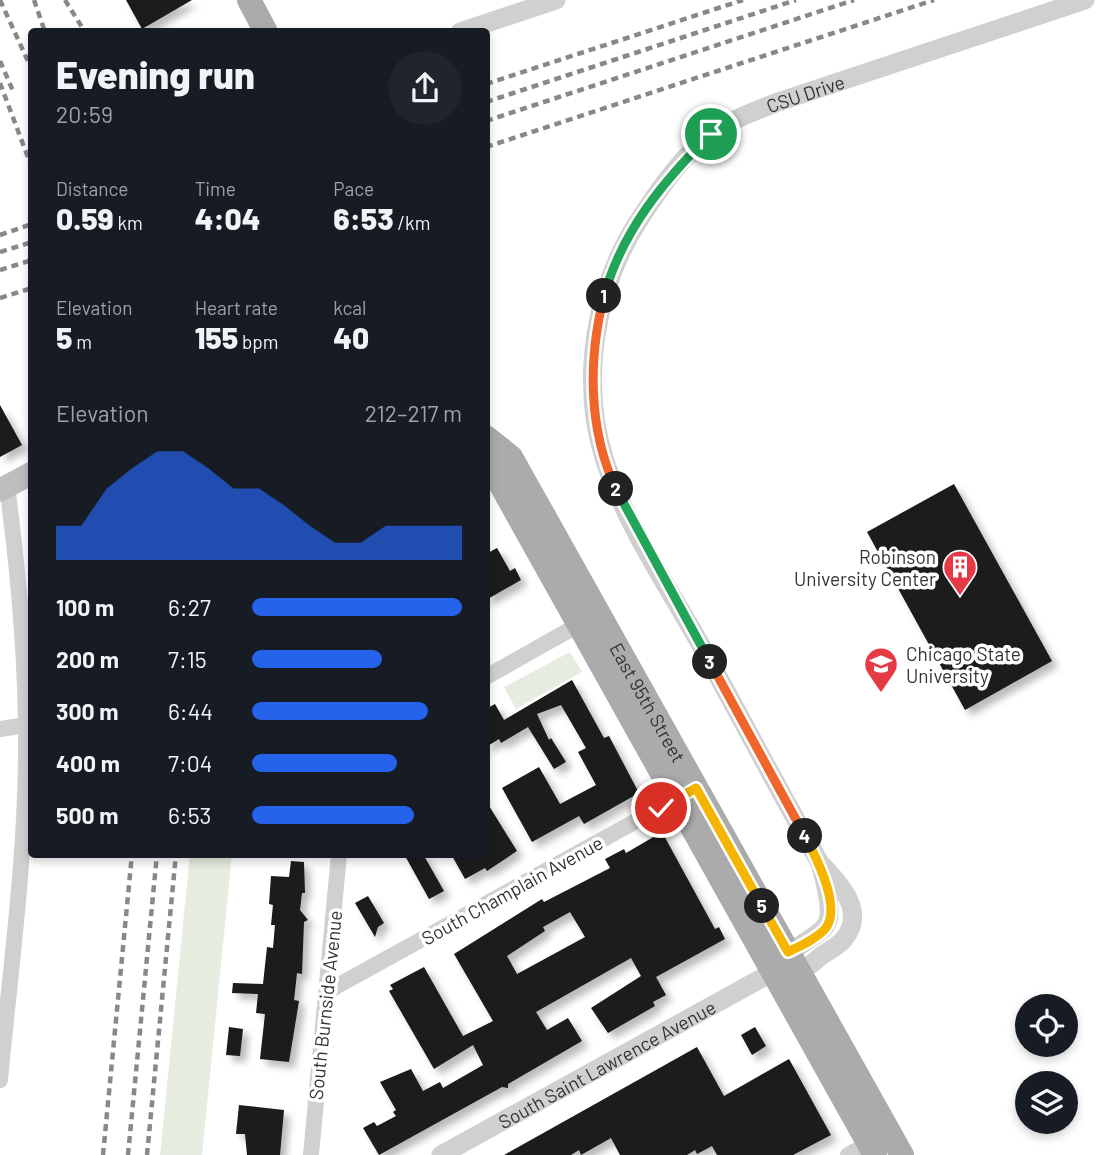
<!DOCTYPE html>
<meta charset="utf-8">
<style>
:root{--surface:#171b24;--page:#20242c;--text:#f1f3f6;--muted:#9ea1a6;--accent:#2563eb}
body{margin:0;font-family:Barlow,sans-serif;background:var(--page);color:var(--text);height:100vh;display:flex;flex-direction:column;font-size:26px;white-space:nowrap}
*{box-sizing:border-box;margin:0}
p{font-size:23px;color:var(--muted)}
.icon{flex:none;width:38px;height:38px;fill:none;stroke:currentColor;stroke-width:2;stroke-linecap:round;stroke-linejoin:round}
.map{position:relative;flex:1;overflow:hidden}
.panel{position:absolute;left:28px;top:28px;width:462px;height:830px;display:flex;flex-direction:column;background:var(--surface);border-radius:7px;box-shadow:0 4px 10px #0003}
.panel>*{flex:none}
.buttons{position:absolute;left:1015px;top:994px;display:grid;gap:14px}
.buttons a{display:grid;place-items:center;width:63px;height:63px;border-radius:50%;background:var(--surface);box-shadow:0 4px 10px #0003;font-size:35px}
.pin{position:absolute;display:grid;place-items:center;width:60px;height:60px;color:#fff;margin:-30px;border:4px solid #fff;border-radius:50%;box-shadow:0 2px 7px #0007}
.km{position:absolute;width:35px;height:35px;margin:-18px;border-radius:50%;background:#222;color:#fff;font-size:19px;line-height:35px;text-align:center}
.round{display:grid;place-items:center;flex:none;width:74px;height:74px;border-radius:37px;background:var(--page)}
.headline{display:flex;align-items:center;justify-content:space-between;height:119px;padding:0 28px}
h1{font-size:38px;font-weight:800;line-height:52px}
.figures{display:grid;grid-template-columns:repeat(3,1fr);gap:10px;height:119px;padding:7px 28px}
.figures div{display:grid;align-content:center}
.figures b{font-size:30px;font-weight:800}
.figures small{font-size:19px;font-weight:400}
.figures p{font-size:19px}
.chart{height:196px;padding:14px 28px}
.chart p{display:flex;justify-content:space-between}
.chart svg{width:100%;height:126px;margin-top:7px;fill:var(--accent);opacity:.7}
ul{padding:0 28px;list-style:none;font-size:23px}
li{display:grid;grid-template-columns:112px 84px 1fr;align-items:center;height:52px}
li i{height:18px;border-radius:9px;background:var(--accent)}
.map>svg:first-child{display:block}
.green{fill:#e6ecdf}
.building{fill:#1a1a1a;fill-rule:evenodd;filter:url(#shadow)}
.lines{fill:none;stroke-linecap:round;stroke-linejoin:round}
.minor{stroke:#d0d0d0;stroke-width:16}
.tertiary{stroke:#d0d0d0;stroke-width:19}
.secondary{stroke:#bdbdbd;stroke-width:23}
.primary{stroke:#ababab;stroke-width:24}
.rail{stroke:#888;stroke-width:4.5;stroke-dasharray:7 5;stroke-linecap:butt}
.split-1-casing{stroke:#fff;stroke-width:14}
.split-2-casing{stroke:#fff;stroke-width:14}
.split-3-casing{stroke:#fff;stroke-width:14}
.split-4-casing{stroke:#fff;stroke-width:14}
.split-5-casing{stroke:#fff;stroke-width:14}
.split-6-casing{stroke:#fff;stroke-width:14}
.split-1{stroke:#22a559;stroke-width:9}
.split-2{stroke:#f0652b;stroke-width:9}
.split-3{stroke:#22a559;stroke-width:9}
.split-4{stroke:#f0652b;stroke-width:9}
.split-5{stroke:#f5b400;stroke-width:9}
.split-6{stroke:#f5b400;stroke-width:9}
.labels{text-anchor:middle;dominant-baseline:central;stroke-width:7;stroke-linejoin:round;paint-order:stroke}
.street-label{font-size:19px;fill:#333;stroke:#fff}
.poi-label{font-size:19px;fill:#333;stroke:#fff;text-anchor:end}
</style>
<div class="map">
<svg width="1100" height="1155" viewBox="0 0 1100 1155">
<defs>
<filter id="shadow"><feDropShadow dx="6" dy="6" stdDeviation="3.5" flood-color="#0004"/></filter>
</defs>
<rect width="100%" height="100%" fill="#fff"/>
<!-- green -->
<path class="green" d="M570,652L582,672L516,709L504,687Z
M190,854H232L202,1155H160Z"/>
<!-- building -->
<path class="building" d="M126,0H192L142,29Z
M0,405L22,445L0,457Z
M954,484L1052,661L965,710L867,532Z
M497,548L510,571L515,568L521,580L486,600V554Z
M572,680L604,738L609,736L639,793L584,824L579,816L532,842L502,788L539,767L560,804L596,785L578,752L586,748L561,705L537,714L549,740L551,738L566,762L554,769L528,727L501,743L499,739L486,747V709L495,704L504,720Z
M486,801L517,851L487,871L485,868L465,879L451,854H486Z
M662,832L715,929L719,927L725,939L656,977L666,995L653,1002L655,1006L608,1033L591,1008L641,976L631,958L536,1012L547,1030L568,1018L582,1041L508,1084V1088L502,1087L379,1155L363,1128L374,1122L377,1126L396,1116L393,1112L396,1110L380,1082L411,1069L423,1091L440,1082L443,1088L483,1065L473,1045L434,1069L389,991L393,989L390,985L424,967L463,1036L493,1021L454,954L542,899L544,902L610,868L605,859L624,849L626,853ZM570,912L585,937L517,974L507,956L545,931L543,927Z
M404,854H423L444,891L429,899Z
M291,861L304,862L305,893H302L300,910L308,920L304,922L302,974L297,973L294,1000L299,1001L289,1062L260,1059L265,1014L256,1013L258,994L232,993L233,983L263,984L267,947L273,948L275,925H271L273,905L269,904L271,876L289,877Z
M368,896L384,923L378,927L375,937L355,903Z
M229,1027L243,1029L240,1056L226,1055Z
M755,1027L766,1046L752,1055L741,1035Z
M697,1047L724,1096L789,1059L831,1135L793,1155H717L712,1146L697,1154L695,1150L687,1155H620L611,1138L581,1155L579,1150L571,1155H504Z
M239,1105L284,1110L280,1155H247L245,1134H236Z"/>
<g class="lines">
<!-- minor -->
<path class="minor" d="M486,677L587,620
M0,729L26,725
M328,991L685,794
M0,1080C10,973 25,865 26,757C27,665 19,576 7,486
M311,1155L339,854
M848,1155L876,1139"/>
<!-- tertiary -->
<g class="tertiary">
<path d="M460,32L556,0"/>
<path d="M788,972C803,973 810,965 821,956C828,951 839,946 844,939C866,912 841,885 823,866"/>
<path id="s1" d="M441,1155L773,972C816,916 845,952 820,863C780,792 742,720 703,649C669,588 627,527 605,461C579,381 595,286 641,217C660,188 684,153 713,133C732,119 754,112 775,103L1085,0"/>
</g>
<!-- secondary -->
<path class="secondary" d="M0,490L32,473"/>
<!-- primary -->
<g class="primary">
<path d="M249,0L266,32"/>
<path id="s2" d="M486,437L511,457L902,1155"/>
<path d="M488,440V462L875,1155"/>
</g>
<!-- rail -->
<path class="rail" d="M0,0L32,70
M34,0L45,32
M65,0L85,32
M0,61L13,91
M0,83L32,168
M486,84L743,0
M486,102L796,0
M486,121L854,0
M486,147L934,0
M0,235L32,224
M0,252L32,242
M0,270L32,260
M0,298L32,288
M103,1155L132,854
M128,1155L157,854
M147,1155L176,854"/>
</g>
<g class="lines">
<!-- split-1 casing -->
<g class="split-1-casing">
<path id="split-1" d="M604,296C622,231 664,180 711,134"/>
</g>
<!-- split-2 casing -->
<g class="split-2-casing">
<path id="split-2" d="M604,296C588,359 588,429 616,489"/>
</g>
<!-- split-3 casing -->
<g class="split-3-casing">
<path id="split-3" d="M616,489L710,662"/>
</g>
<!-- split-4 casing -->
<g class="split-4-casing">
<path id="split-4" d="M710,662L805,836"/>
</g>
<!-- split-5 casing -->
<g class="split-5-casing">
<path id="split-5" d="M762,906L788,952C800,946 816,939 825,929C843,908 815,855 805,836"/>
</g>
<!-- split-6 casing -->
<g class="split-6-casing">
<path id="split-6" d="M661,808L696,788L762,906"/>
</g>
<!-- split-1 -->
<use href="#split-1" class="split-1"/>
<!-- split-2 -->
<use href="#split-2" class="split-2"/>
<!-- split-3 -->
<use href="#split-3" class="split-3"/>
<!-- split-4 -->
<use href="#split-4" class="split-4"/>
<!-- split-5 -->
<use href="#split-5" class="split-5"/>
<!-- split-6 -->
<use href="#split-6" class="split-6"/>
</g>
<!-- icons -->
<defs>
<g id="building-pin" transform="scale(1.75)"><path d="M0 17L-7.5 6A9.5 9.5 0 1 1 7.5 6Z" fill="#e63946" stroke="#fff"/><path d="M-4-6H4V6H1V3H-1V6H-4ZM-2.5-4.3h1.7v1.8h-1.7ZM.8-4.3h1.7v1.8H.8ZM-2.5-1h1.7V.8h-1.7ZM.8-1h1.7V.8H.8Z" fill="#fff"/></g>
<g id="university-pin" transform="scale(1.75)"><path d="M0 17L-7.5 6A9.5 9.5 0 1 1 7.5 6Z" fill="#e63946" stroke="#fff"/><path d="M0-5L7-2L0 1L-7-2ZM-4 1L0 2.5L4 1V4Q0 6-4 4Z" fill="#fff"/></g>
</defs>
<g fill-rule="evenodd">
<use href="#building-pin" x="960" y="567"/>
<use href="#university-pin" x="881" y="664"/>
</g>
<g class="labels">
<!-- street labels -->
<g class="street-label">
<text stroke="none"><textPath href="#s1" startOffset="1437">CSU Drive</textPath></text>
<text stroke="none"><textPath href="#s2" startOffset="313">East 95th Street</textPath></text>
<text transform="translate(512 890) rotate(-29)">South Champlain Avenue</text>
<text transform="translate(325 1005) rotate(-84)">South Burnside Avenue</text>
<text stroke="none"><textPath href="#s1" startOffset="189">South Saint Lawrence Avenue</textPath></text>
</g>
<!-- poi labels -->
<g class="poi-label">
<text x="936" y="556">Robinson<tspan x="936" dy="22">University Center</tspan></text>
<text x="906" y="653" text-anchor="start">Chicago State<tspan x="906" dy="22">University</tspan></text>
</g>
</g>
</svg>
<div class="buttons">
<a><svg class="icon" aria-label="locate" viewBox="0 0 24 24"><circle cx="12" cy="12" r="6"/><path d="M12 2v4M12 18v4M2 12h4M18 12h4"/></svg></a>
<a><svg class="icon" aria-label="layers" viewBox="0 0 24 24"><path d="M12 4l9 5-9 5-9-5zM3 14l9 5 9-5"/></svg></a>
</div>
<div class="pin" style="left:711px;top:134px;background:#1e9e55"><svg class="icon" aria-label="arrive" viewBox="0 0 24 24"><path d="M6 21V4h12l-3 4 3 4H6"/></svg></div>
<div class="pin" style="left:661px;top:808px;background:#d93025"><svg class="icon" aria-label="check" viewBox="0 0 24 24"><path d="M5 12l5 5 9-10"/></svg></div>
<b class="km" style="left:604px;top:296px">1</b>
<b class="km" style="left:616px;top:489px">2</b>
<b class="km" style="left:710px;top:662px">3</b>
<b class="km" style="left:805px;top:836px">4</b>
<b class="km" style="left:762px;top:906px">5</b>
<section class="panel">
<div class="headline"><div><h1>Evening run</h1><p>20:59</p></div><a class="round"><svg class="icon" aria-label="share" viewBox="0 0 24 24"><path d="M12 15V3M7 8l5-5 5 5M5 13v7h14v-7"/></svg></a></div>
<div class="figures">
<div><p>Distance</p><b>0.59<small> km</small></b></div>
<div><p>Time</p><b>4:04</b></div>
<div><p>Pace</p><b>6:53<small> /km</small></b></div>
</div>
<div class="figures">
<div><p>Elevation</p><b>5<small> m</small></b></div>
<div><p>Heart rate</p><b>155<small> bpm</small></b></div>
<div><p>kcal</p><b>40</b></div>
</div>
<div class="chart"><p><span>Elevation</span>212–217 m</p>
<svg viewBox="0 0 160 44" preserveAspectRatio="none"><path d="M0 44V32L10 32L20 19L30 12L40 6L50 6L60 12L70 19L80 19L90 25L100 32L110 38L120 38L130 32L140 32L150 32L160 32V44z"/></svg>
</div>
<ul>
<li><b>100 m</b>6:27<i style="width:100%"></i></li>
<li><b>200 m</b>7:15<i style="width:62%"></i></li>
<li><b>300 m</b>6:44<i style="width:84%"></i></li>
<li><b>400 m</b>7:04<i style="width:69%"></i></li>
<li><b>500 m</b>6:53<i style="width:77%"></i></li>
</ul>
</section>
</div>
